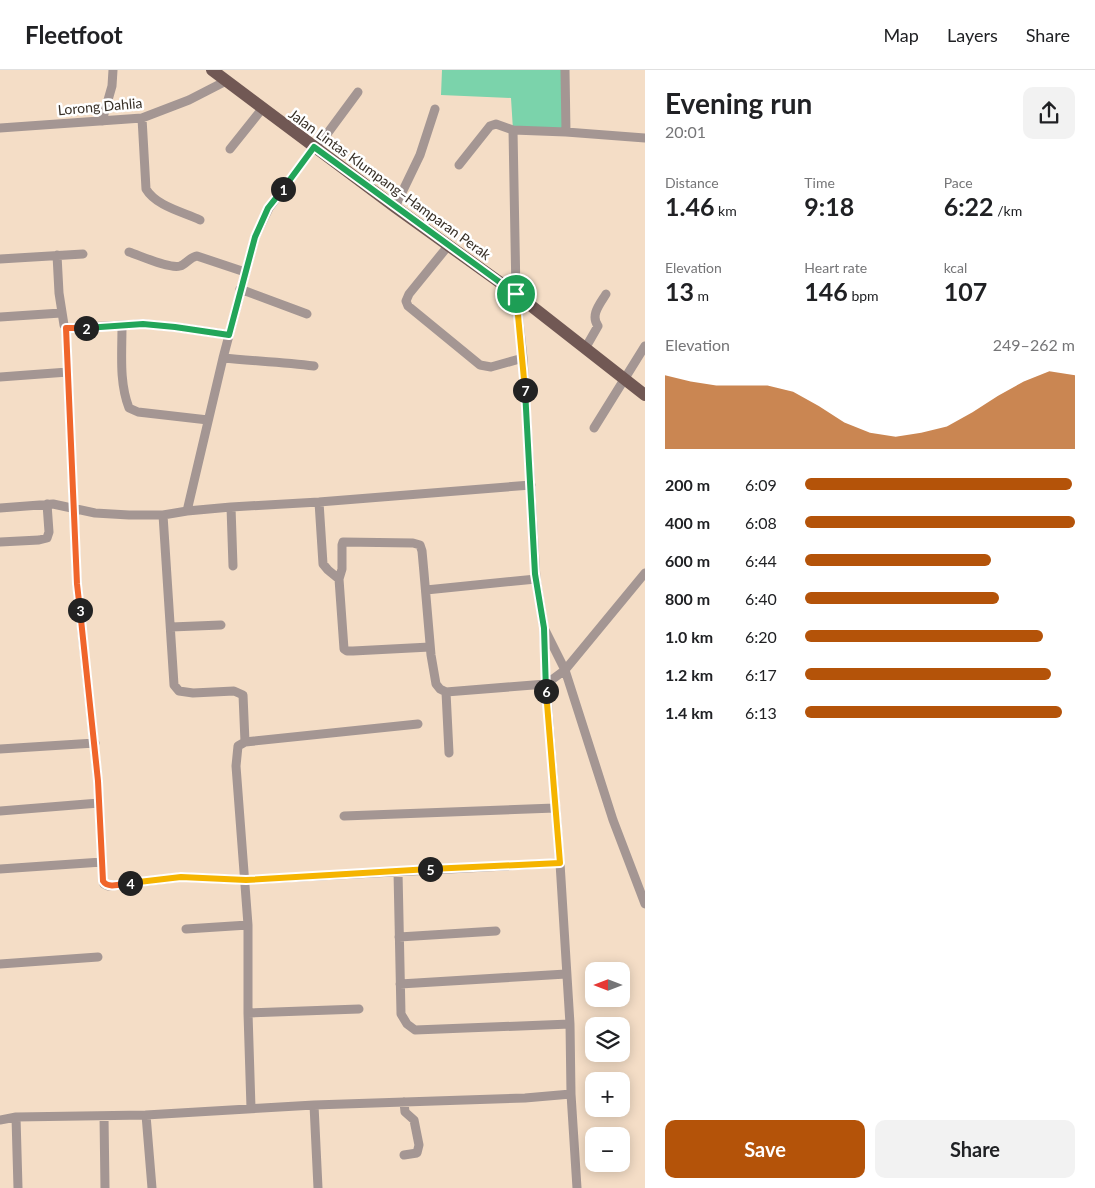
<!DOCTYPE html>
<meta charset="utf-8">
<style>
:root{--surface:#fff;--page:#f2f2f2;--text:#202124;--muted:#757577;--line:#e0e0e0;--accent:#b45309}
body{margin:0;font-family:Lato,sans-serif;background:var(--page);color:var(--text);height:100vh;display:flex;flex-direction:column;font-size:19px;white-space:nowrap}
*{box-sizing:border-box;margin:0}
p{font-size:16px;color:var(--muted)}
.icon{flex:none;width:28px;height:28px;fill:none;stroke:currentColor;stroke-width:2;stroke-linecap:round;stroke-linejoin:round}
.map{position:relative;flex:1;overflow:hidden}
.side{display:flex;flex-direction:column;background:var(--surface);width:450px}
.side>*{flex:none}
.needle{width:32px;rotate:270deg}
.fabs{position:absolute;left:585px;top:892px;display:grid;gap:10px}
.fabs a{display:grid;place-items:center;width:45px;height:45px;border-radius:10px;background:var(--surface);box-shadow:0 2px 12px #0003;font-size:25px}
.pin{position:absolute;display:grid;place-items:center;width:42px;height:42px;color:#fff;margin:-21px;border:2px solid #fff;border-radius:50%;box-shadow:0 1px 5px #0007}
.km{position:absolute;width:25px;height:25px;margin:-12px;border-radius:50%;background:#222;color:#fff;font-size:14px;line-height:25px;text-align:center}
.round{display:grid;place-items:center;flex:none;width:52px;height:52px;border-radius:10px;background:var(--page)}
.summary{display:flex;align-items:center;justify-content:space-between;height:85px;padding:0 20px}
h1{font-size:28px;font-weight:700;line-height:38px}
.stats{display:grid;grid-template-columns:repeat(3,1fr);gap:8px;height:85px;padding:5px 20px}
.stats div{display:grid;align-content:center}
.stats b{font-size:25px;font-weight:700}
.stats small{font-size:14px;font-weight:400}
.stats p{font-size:14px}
.chart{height:140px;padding:10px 20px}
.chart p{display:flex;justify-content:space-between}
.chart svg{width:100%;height:90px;margin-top:5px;fill:var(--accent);opacity:.7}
.action{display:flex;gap:10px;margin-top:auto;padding:10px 20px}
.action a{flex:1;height:58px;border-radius:10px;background:var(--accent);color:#fff;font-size:20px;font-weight:700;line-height:58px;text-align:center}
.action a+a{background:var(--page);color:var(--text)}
ul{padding:0 20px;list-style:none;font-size:16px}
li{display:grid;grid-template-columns:80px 60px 1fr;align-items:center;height:38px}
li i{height:12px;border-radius:6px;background:var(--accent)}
header{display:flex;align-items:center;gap:30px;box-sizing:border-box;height:70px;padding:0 25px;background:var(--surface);border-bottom:1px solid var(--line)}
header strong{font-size:24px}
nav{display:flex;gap:28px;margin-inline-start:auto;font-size:18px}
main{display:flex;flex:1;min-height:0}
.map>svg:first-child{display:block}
.green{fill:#7bd3ab}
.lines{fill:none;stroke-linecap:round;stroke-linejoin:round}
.minor{stroke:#a49693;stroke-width:9}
.primary{stroke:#715854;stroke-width:12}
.split-1-casing{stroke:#fff;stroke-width:10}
.split-2-casing{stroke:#fff;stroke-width:10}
.split-3-casing{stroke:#fff;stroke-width:10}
.split-4-casing{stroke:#fff;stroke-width:10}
.split-5-casing{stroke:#fff;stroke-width:10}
.split-6-casing{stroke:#fff;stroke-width:10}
.split-7-casing{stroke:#fff;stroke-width:10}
.split-8-casing{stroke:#fff;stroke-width:10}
.split-1{stroke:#22a559;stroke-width:6}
.split-2{stroke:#22a559;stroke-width:6}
.split-3{stroke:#f0652b;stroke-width:6}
.split-4{stroke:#f0652b;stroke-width:6}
.split-5{stroke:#f5b400;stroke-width:6}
.split-6{stroke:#f5b400;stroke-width:6}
.split-7{stroke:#22a559;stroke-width:6}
.split-8{stroke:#f5b400;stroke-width:6}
.labels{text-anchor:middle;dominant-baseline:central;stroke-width:5;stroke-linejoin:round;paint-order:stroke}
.street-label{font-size:14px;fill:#372f26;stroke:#fff}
</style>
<header>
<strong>Fleetfoot</strong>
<nav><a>Map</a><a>Layers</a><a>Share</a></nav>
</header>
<main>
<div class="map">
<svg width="645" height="1118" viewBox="0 0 645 1118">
<rect width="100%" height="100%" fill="#f4ddc6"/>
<!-- green -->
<path class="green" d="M442,0H565L566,62L513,60L511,28L441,25Z"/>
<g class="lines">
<!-- minor -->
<path class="minor" d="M565,0L566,62
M142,48L146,119C156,136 183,142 200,150
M102,51L112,16L113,0
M0,58L142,48L189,30L226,11
M513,60L516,224L523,288L536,509L544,558L565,600L613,750L645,834
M230,79L262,39
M459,95L490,56L496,54L513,60L566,62L645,68
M395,137L420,85L435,39
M448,176L409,224L406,231L408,236L480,295L491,297L523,288
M129,182C141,186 169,199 180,196C186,194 190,187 197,186L245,202
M57,185L59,223L64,255L66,258L143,254L175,257L229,265
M0,189L83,184
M240,219L307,244
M0,247L61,243
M122,256C122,284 119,312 129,338L138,342L208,350
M66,258L77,514L98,711L103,811L104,814L108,816L181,807L246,810L560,793
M586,277L598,256C590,245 600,234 606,224
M223,288C253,291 283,292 314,296
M0,307L68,302
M594,358L645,276
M319,432L323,494L328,500L339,509L344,579L347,581H353L430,577
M231,437L233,496
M0,438L53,434L95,443L129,445H163L187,441L231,437L319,432L531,415
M187,441L223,288L255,167L269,138L314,77L324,68L358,22
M163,445L174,615L179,621L193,623L234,621L243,625L245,672
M0,472L39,470L47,468L49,462L47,434
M339,509L342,499V475L343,472L413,473L420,475L422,481L424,503L431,585L436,614L440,619L446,622L546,614L565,600L645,503
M426,520L536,509
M171,557L221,555
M544,561L546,614L560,793L570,954L571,1024L577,1118
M446,622L449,683
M0,679L95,673
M0,741L99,733
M344,746L555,738
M0,799L102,792
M398,802L401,944L407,954L415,960L570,954
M186,859L248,855
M399,867L496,861
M0,894L98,887
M400,914L566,904
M248,943L359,939
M404,1032L405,1042L414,1050L419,1075L417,1083L404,1085
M314,1035L318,1118
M251,1038L248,943V855L236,696L238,676L245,672L418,654
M146,1045L152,1118
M104,1046L105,1118
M16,1047L18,1118
M0,1050L16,1047L146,1045L314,1035L525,1028L571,1024"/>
<!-- primary -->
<path class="primary" d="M212,0L395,137L516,224L645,325"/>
</g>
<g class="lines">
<!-- split-1 casing -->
<g class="split-1-casing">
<path id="split-1" d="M283,119L314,77L516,224"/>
</g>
<!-- split-2 casing -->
<g class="split-2-casing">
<path id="split-2" d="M86,258L143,254L175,257L229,265L255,167L268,138L283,119"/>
</g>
<!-- split-3 casing -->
<g class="split-3-casing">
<path id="split-3" d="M80,540L77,514L66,258H86"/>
</g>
<!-- split-4 casing -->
<g class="split-4-casing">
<path id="split-4" d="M80,540L98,711L103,811C108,819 121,814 130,813"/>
</g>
<!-- split-5 casing -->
<g class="split-5-casing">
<path id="split-5" d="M130,813L181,807L246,810L430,799"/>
</g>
<!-- split-6 casing -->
<g class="split-6-casing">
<path id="split-6" d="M430,799L560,793L546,621"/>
</g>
<!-- split-7 casing -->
<g class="split-7-casing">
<path id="split-7" d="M525,320L535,504L544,558L546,621"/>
</g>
<!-- split-8 casing -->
<g class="split-8-casing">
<path id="split-8" d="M516,224L525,320"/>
</g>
<!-- split-1 -->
<use href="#split-1" class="split-1"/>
<!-- split-2 -->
<use href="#split-2" class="split-2"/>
<!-- split-3 -->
<use href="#split-3" class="split-3"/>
<!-- split-4 -->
<use href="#split-4" class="split-4"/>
<!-- split-5 -->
<use href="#split-5" class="split-5"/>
<!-- split-6 -->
<use href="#split-6" class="split-6"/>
<!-- split-7 -->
<use href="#split-7" class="split-7"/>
<!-- split-8 -->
<use href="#split-8" class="split-8"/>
</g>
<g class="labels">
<!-- street labels -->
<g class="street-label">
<text transform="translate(100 36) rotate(-5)">Lorong Dahlia</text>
<text transform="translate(390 114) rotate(36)">Jalan Lintas Klumpang–Hamparan Perak</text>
</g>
</g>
</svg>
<div class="fabs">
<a><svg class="needle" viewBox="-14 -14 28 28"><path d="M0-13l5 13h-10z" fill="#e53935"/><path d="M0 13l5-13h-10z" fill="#757577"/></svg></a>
<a><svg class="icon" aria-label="layers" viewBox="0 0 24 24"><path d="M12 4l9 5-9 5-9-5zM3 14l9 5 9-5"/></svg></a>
<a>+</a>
<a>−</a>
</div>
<div class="pin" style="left:516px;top:224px;background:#1e9e55"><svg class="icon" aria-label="arrive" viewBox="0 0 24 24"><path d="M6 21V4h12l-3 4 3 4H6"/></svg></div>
<b class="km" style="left:283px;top:119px">1</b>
<b class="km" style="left:86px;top:258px">2</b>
<b class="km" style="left:80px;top:540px">3</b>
<b class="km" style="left:130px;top:813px">4</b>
<b class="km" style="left:430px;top:799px">5</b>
<b class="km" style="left:546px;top:621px">6</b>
<b class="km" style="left:525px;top:320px">7</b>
</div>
<section class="side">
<div class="summary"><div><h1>Evening run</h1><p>20:01</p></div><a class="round"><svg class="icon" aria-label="share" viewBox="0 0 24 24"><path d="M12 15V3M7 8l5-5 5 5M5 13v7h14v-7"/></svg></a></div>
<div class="stats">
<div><p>Distance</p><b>1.46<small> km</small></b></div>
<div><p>Time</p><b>9:18</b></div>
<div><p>Pace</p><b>6:22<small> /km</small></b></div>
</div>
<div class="stats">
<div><p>Elevation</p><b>13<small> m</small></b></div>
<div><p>Heart rate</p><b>146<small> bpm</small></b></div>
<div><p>kcal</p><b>107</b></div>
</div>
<div class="chart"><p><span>Elevation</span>249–262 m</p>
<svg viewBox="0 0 160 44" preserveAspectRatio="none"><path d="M0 44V8L10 11L20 13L30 13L40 13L50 16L60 23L70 31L80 36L90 38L100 36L110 33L120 26L130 18L140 11L150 6L160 8V44z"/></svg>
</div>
<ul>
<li><b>200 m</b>6:09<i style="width:99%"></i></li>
<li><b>400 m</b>6:08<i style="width:100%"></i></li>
<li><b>600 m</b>6:44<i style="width:69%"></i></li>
<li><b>800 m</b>6:40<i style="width:72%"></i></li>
<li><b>1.0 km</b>6:20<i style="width:88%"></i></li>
<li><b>1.2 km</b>6:17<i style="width:91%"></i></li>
<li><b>1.4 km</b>6:13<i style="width:95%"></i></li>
</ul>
<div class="action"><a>Save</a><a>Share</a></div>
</section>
</main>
